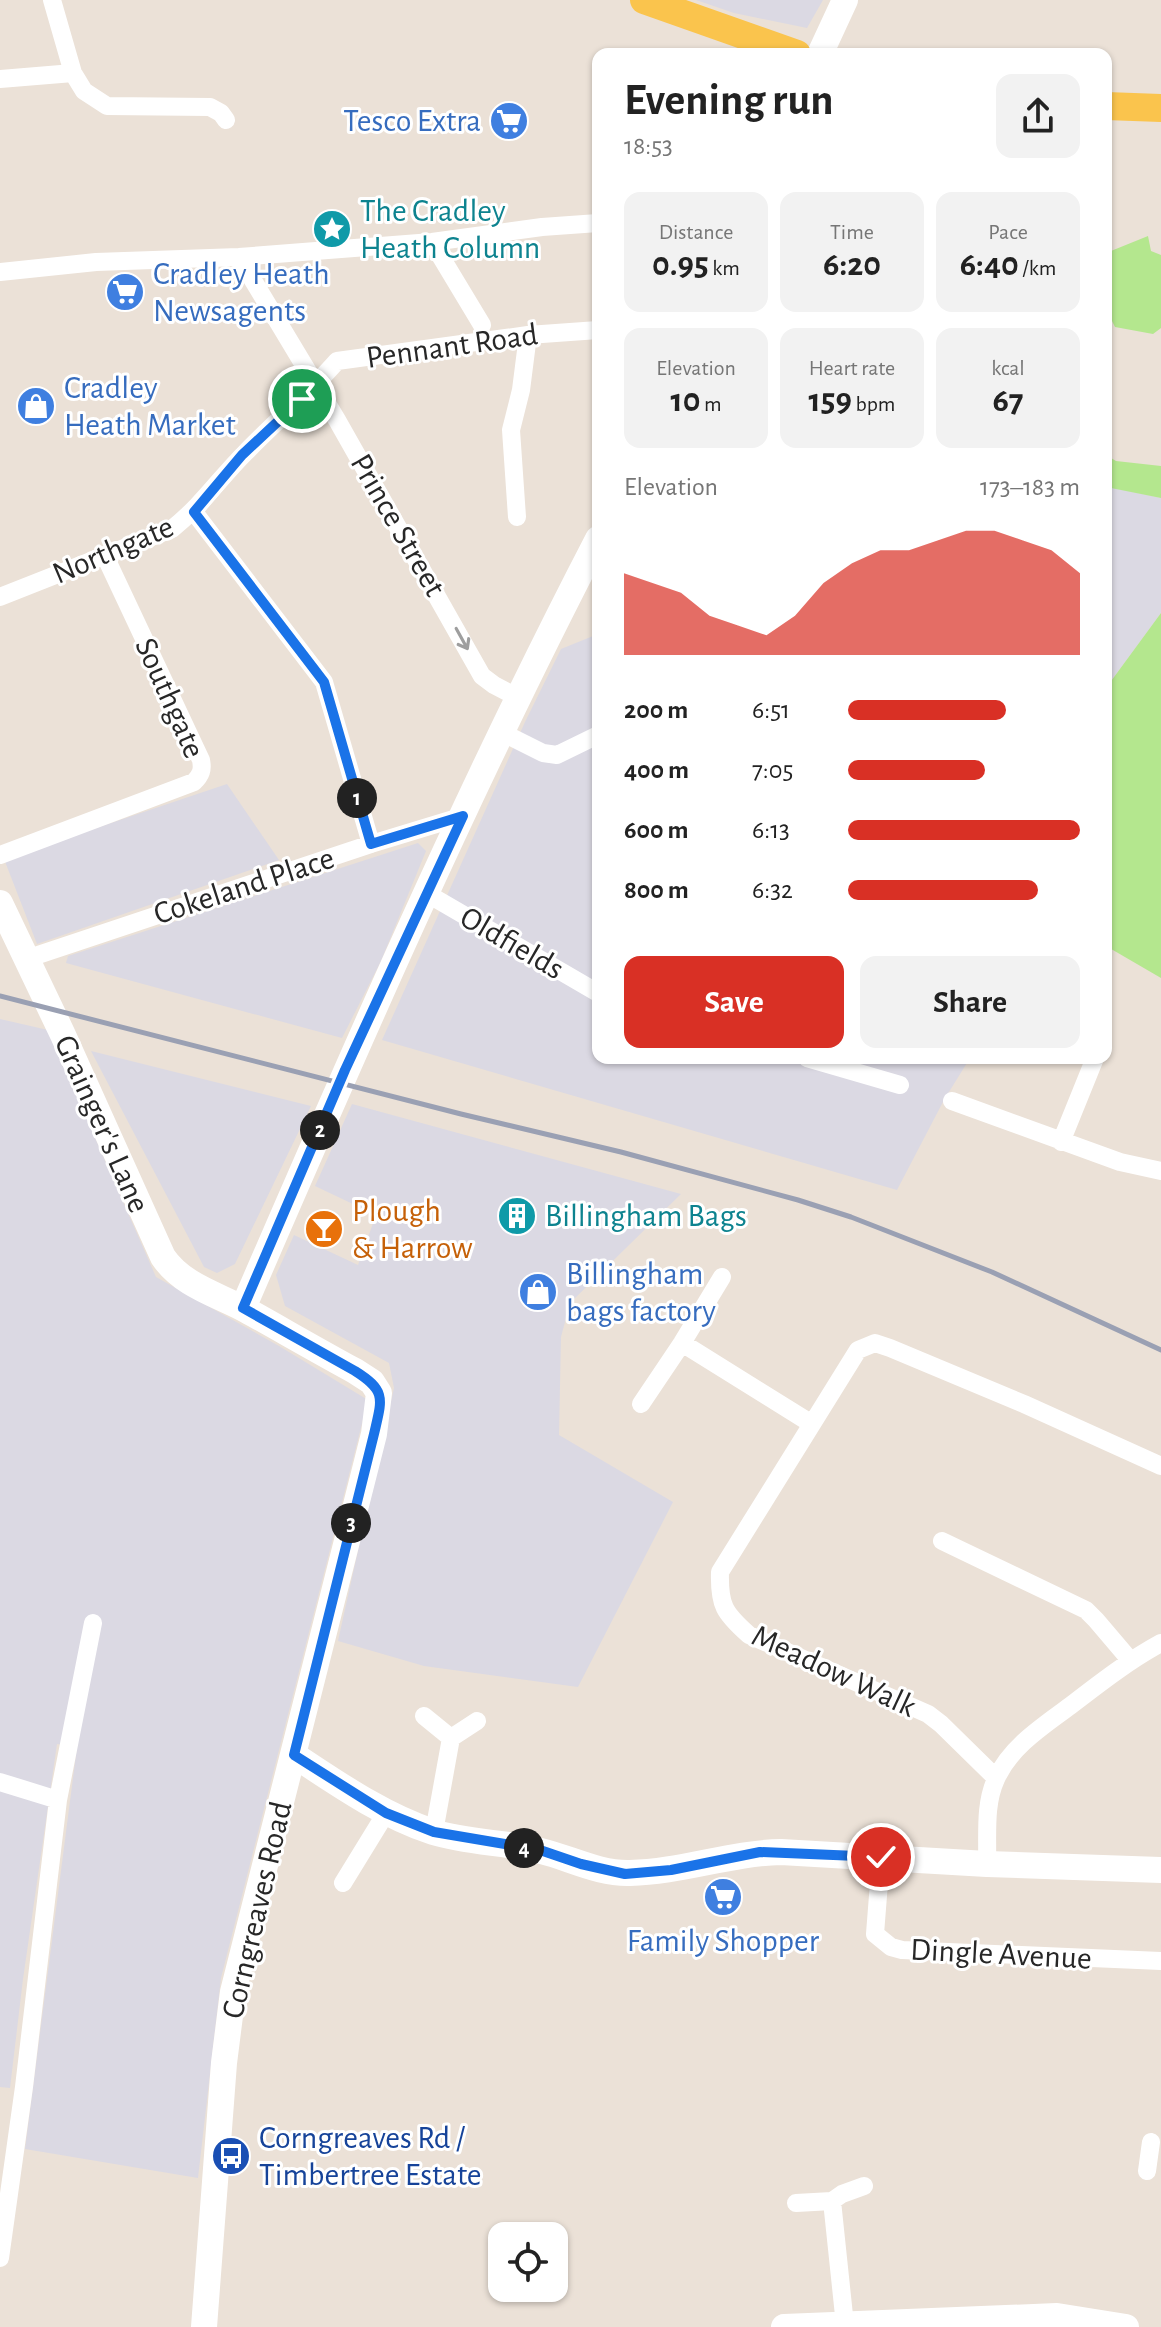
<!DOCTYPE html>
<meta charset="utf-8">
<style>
:root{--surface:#fff;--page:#f2f2f2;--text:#222;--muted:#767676;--accent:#d93025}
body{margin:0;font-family:"Alegreya Sans",sans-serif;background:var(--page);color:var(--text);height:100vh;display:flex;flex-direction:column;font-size:30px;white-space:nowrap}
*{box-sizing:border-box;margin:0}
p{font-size:26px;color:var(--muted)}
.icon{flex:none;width:44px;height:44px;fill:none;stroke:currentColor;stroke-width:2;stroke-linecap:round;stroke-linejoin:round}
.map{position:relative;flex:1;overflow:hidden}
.side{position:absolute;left:592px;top:48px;width:520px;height:1016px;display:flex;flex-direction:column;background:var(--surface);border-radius:16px;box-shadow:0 2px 6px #0004}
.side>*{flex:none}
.buttons{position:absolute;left:488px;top:2222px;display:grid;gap:16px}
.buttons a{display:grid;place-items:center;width:80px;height:80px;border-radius:16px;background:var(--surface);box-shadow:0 2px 6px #0004;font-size:40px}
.pin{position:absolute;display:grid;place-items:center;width:68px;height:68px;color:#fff;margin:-34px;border:4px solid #fff;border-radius:50%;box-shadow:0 2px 8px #0007}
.km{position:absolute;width:40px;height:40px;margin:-20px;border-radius:50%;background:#222;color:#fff;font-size:22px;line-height:40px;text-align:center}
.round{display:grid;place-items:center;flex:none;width:84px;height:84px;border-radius:16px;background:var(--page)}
.head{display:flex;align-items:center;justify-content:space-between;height:136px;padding:0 32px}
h1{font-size:44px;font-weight:600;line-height:60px}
.metrics{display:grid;grid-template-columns:repeat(3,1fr);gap:12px;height:136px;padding:8px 32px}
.metrics div{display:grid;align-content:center;border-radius:16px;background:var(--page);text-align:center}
.metrics b{font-size:34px;font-weight:600}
.metrics small{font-size:22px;font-weight:400}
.metrics p{font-size:22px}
.chart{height:224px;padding:16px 32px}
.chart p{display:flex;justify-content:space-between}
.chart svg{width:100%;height:144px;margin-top:8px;fill:var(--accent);opacity:.7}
.primary-button{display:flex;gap:16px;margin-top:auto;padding:16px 32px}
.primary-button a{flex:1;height:92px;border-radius:16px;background:var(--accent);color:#fff;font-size:32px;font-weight:600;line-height:92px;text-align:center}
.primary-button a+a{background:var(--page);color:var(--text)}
ul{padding:0 32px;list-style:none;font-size:26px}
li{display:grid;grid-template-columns:128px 96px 1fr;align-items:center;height:60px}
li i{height:20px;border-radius:10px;background:var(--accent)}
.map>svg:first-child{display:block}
.industrial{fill:#dbd9e3}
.green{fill:#b4e78e}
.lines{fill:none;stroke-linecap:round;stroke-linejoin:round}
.street{stroke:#fff;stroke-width:18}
.secondary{stroke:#fff;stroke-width:26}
.primary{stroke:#fac44d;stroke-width:28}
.rail{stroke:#9aa0b3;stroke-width:5}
.oneway{stroke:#9e9e9e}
.route-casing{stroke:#fff;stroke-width:16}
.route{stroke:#1a73e8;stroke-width:10}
.labels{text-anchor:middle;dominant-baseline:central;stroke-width:6;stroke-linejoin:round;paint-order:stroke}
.shop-label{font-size:32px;fill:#366cbe;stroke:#fff;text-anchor:start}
.culture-label{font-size:32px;fill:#0d838f;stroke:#fff;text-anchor:start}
.street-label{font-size:32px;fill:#272727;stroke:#fff}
.food-label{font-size:32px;fill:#c56008;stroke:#fff;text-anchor:start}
.transit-label{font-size:32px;fill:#164399;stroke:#fff;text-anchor:start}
</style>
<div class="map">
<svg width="1161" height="2327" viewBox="0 0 1161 2327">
<rect width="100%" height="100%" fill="#ebe1d7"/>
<!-- industrial -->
<path class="industrial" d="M696,0H823L807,28L734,13Z
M1106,486L1161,498V613L1106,688Z
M598,634V1058H970L944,1100L897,1190L382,1040L525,722L561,649Z
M227,784L279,860L37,944L4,859Z
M418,843L426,851L381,961L342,1038L66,963L68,956Z
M0,1019L48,1030L156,1277L279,1346L368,1400L221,1978L198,2178L25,2149L77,1747L57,1744L23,1979L10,2088L0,2087Z
M91,1051L311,1106L235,1264L217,1273L204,1267Z
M352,1104L681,1194L570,1303L561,1337L559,1435L673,1502L578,1687L424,1666L338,1641L394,1388L389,1363L285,1306L276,1275L294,1235L358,1265L376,1215L315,1186Z"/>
<!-- green -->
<path class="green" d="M1148,236L1151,251L1161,255V328L1153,334L1115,327L1106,309V253Z
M1106,455L1116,461L1161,466V498L1106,487Z
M1161,613V978L1106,946V688Z"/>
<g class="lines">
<!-- street -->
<path class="street" d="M52,0L73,73L84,91L107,106L210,107L221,113L226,120
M0,79L73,73
M432,242L482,325
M239,257L337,420L482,676L494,685L519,698
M0,272L96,262L239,257L432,242L542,227L598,223
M194,512L324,682L371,844
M517,517L511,430L521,390L528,335
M0,597L172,529C202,505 219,479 245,453C275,422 308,394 337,361L528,335L598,330
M503,733L543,753L557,755L598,735
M0,855L194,782C201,775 203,770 201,760L105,556
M426,893L598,993
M26,959L371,844L463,816
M807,1058L900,1085
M952,1101L1120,1162L1161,1171
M1061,1142L1095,1058
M682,1343L812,1424
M641,1404L682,1343L722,1277
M942,1541L1086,1610L1096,1620L1130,1660
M424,1716L451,1738L477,1721
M996,1778L941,1724L928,1714L749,1635C724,1613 719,1605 720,1572L858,1350L875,1343L890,1348L1024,1404L1161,1466
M0,1782L58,1800
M434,1832L451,1738
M881,1857L875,1934L891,1947L902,1950L1161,1961
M987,1864C988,1836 984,1805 996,1779C1010,1747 1043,1726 1070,1706C1100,1683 1128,1661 1161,1643
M343,1883L386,1813
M1147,2171L1151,2142
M832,2201L842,2194L864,2186
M796,2203L832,2201L845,2325
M0,2258L24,2087L58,1800L93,1623"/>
<!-- secondary -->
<path class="secondary" d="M820,54L845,0
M0,903L63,1035L163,1257C182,1285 216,1294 246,1310C282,1330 318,1351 355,1371L372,1382L379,1393L374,1434L233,1992L224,2063L204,2327
M243,1308C355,1049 468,789 598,539
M294,1755C338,1784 382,1815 433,1832C468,1843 506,1842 541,1851C570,1858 599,1874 630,1873C681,1872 730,1853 781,1852L987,1864L1161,1870
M784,2327L1057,2316L1126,2327"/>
<!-- primary -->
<path class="primary" d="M644,0L797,54
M1106,106L1161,108"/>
<!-- rail -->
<path class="rail" d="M0,996L461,1114L621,1152L798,1200L851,1217L992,1272L1161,1350"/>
</g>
<!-- one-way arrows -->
<defs><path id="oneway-shaft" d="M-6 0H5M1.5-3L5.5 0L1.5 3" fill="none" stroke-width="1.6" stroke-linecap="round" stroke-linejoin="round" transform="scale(2)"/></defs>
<use class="oneway" href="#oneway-shaft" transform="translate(462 639) rotate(61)"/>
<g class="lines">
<!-- route casing -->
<g class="route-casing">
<path id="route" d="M302,399L242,455L194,512L324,682L371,844L463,816L345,1070L243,1308L355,1371C387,1391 382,1399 374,1434L294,1755L386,1813L434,1832L540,1850L581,1864L625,1874L671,1870L760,1852L881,1857"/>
</g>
<!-- route -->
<use href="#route" class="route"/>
</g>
<!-- icons -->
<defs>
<g id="supermarket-disc" transform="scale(2)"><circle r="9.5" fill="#3f7fe0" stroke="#fff"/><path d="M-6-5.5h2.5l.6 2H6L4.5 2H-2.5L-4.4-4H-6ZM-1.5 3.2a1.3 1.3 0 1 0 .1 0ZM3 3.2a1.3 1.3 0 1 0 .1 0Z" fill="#fff"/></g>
<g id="sight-disc" transform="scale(2)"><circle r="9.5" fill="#0f9aa8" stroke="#fff"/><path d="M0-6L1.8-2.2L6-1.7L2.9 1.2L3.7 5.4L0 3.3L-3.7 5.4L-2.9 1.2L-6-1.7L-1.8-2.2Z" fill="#fff"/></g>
<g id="shop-disc" transform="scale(2)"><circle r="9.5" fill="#3f7fe0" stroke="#fff"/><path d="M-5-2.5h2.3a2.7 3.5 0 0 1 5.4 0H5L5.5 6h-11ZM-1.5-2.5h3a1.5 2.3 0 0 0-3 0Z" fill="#fff"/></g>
<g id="building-disc" transform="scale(2)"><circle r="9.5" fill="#0f9aa8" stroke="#fff"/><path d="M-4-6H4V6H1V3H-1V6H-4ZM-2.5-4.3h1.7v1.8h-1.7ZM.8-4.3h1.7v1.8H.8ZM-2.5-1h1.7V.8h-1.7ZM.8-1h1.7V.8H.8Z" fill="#fff"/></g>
<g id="bar-disc" transform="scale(2)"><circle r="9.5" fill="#e8710a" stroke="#fff"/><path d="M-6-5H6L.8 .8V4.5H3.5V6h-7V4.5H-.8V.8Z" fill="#fff"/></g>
<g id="bus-disc" transform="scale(2)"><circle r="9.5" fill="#1a4fb4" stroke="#fff"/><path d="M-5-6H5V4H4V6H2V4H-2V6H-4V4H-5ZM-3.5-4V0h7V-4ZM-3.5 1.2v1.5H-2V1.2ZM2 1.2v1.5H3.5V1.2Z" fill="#fff"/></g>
</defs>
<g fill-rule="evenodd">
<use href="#supermarket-disc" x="509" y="121"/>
<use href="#sight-disc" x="332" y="229"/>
<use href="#supermarket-disc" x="125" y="292"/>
<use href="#shop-disc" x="36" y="406"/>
<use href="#building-disc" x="517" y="1216"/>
<use href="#bar-disc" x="324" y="1229"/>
<use href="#shop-disc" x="538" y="1292"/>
<use href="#supermarket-disc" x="723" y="1897"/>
<use href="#bus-disc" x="231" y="2156"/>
</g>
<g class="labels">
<!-- shop labels -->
<g class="shop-label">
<text x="481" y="121" text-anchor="end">Tesco Extra</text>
<text x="153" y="274">Cradley Heath<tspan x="153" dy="37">Newsagents</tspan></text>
<text x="64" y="388">Cradley<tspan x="64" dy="37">Heath Market</tspan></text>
<text x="566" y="1274">Billingham<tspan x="566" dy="37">bags factory</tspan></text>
<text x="723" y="1941" text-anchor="middle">Family Shopper</text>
</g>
<!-- culture labels -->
<g class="culture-label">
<text x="360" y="211">The Cradley<tspan x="360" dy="37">Heath Column</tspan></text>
<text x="545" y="1216">Billingham Bags</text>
</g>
<!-- street labels -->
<g class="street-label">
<text transform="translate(452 346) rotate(-8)">Pennant Road</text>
<text transform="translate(398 525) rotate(60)">Prince Street</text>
<text transform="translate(113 550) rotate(-23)">Northgate</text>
<text transform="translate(170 698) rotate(66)">Southgate</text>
<text transform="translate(244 886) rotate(-18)">Cokeland Place</text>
<text transform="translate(512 943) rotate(30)">Oldfields</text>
<text transform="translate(102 1124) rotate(66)">Grainger's Lane</text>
<text transform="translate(834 1671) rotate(25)">Meadow Walk</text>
<text transform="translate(257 1910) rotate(-77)">Corngreaves Road</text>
<text transform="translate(1001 1954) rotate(3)">Dingle Avenue</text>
</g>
<!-- food labels -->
<g class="food-label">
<text x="352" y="1211">Plough<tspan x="352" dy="37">&amp; Harrow</tspan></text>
</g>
<!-- transit labels -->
<g class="transit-label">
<text x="259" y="2138">Corngreaves Rd /<tspan x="259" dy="37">Timbertree Estate</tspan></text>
</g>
</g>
</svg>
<div class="buttons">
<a><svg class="icon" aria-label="locate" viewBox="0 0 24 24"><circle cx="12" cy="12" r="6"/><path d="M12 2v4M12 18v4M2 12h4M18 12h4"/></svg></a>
</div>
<div class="pin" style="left:302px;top:399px;background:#1e9e55"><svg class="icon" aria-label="arrive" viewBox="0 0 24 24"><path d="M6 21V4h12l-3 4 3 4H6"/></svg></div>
<div class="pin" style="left:881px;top:1857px;background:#d93025"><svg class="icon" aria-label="check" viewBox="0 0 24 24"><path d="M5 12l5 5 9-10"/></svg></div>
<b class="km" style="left:357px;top:798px">1</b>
<b class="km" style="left:320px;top:1130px">2</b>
<b class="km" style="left:351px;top:1523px">3</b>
<b class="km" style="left:524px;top:1848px">4</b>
<section class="side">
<div class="head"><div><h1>Evening run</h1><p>18:53</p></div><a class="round"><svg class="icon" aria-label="share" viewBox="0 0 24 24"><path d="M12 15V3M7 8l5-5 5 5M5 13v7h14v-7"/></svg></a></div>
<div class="metrics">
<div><p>Distance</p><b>0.95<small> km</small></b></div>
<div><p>Time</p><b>6:20</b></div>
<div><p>Pace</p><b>6:40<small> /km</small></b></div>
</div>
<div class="metrics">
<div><p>Elevation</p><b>10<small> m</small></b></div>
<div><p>Heart rate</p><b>159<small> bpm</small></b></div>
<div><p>kcal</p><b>67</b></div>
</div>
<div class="chart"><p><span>Elevation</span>173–183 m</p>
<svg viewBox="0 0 160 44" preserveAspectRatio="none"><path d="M0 44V19L10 22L20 25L30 32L40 35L50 38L60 32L70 22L80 16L90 12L100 12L110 9L120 6L130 6L140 9L150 12L160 19V44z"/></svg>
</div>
<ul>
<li><b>200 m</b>6:51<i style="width:68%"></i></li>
<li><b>400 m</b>7:05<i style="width:59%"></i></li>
<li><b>600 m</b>6:13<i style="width:100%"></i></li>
<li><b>800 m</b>6:32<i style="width:82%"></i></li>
</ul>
<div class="primary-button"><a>Save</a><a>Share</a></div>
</section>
</div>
